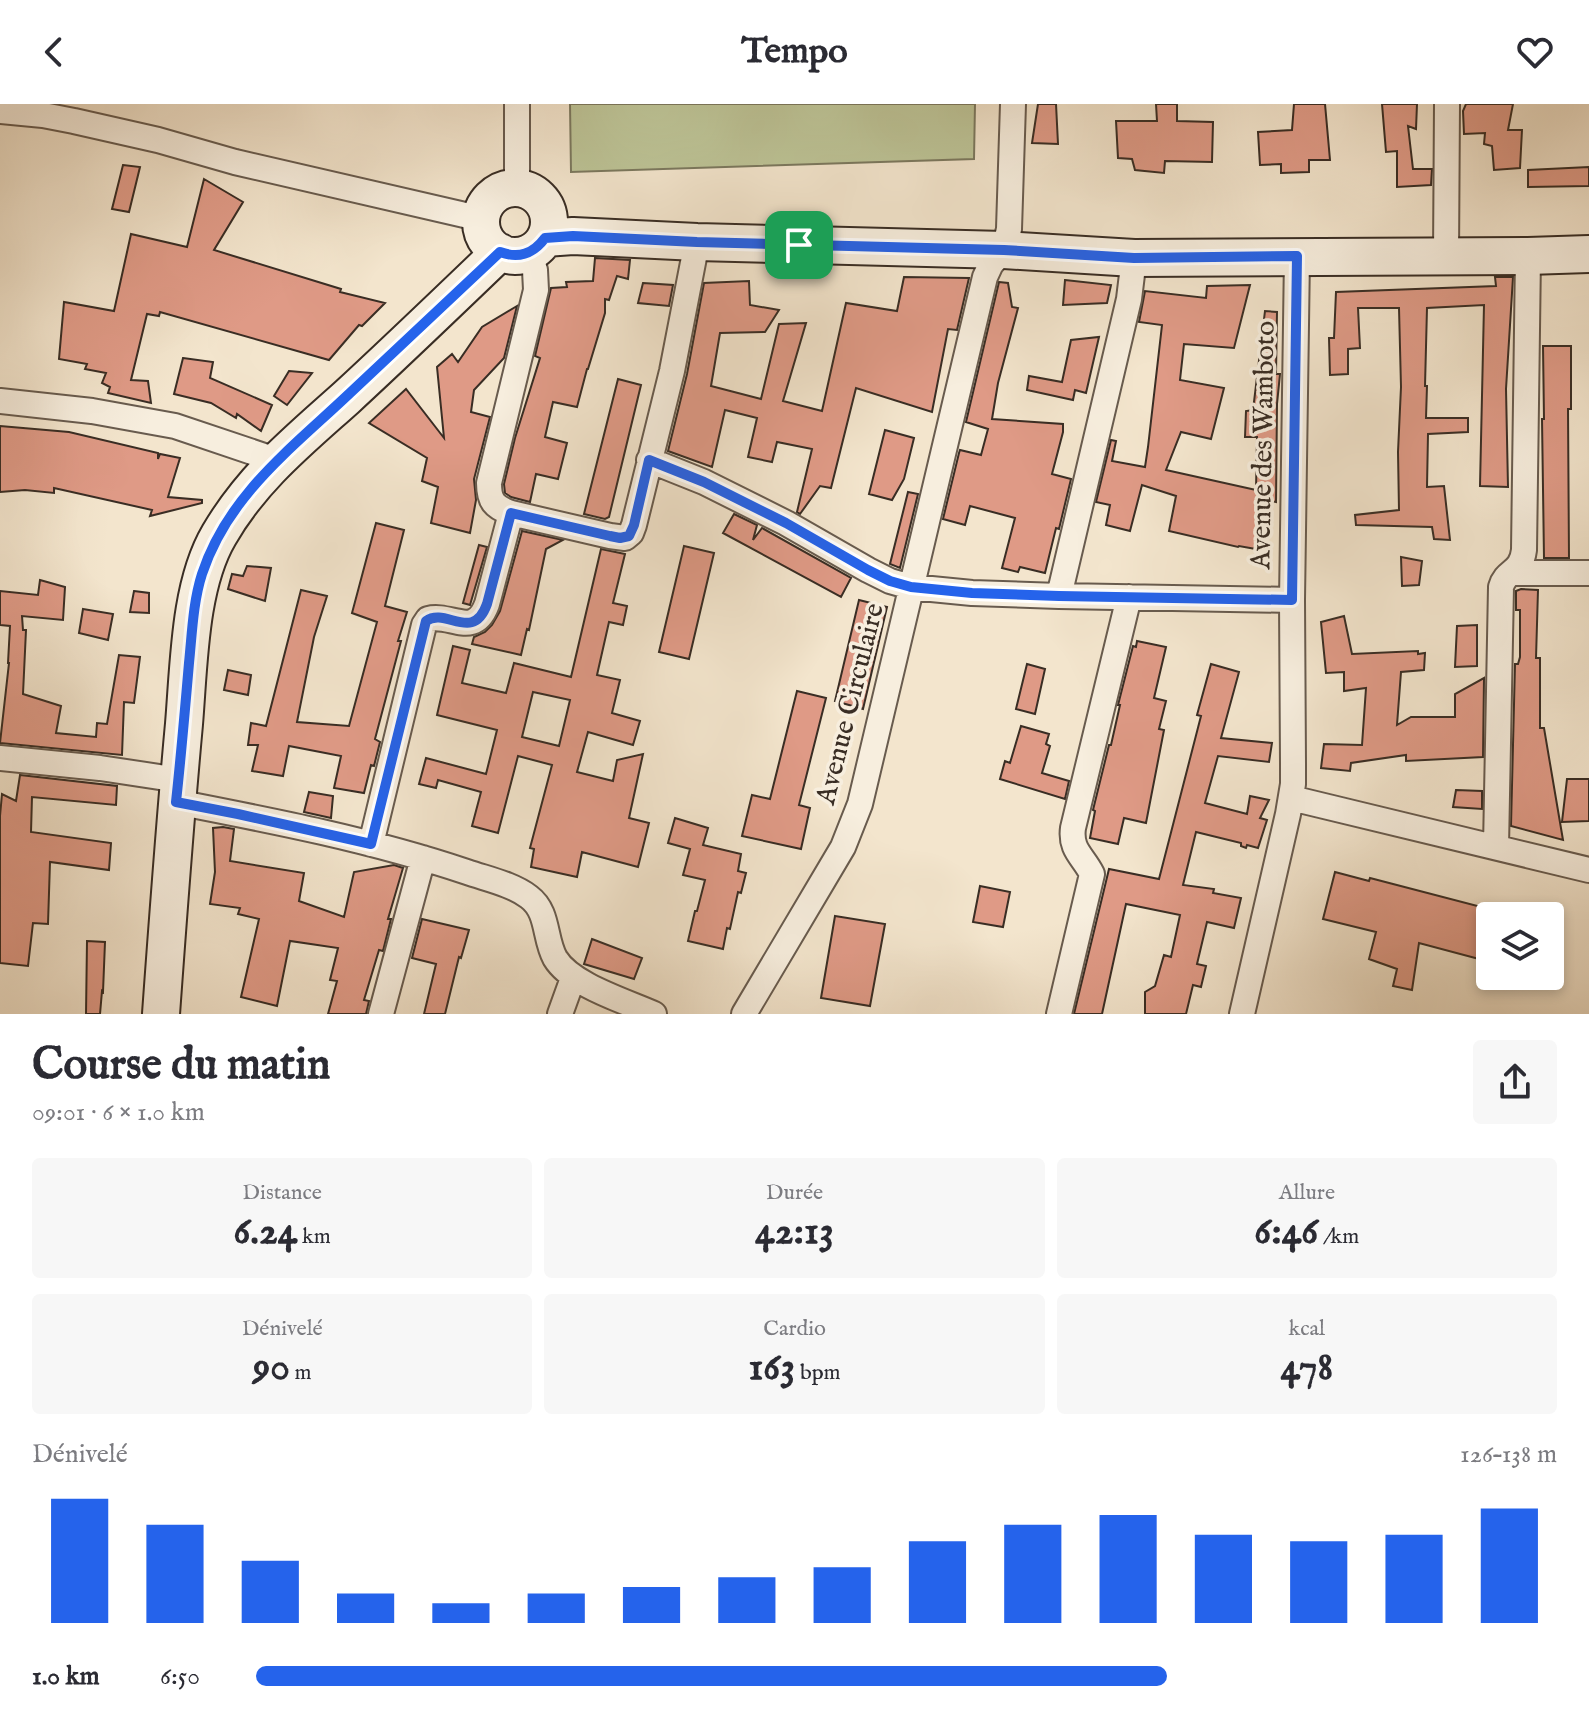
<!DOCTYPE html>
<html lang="fr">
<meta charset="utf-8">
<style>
:root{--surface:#fff;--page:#f7f7f7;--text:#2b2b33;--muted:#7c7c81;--accent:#2563eb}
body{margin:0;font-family:"IM FELL English",serif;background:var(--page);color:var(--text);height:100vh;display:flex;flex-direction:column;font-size:30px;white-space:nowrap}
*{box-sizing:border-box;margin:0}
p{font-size:26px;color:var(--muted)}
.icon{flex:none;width:44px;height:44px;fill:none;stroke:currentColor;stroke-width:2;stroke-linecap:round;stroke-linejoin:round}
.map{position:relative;height:910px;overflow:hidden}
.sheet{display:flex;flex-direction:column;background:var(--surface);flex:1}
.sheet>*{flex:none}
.tools{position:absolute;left:1476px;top:798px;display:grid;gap:16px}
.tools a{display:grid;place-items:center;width:88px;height:88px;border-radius:8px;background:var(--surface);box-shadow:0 4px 12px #0003;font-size:40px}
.pin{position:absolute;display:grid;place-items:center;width:68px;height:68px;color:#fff;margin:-34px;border-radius:16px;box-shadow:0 4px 12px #0006}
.round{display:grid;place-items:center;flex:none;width:84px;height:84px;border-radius:8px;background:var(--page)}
.head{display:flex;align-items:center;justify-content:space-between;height:136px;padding:0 32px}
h1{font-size:44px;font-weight:700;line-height:60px}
.metrics{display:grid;grid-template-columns:repeat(3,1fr);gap:12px;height:136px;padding:8px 32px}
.metrics div{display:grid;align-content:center;border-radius:8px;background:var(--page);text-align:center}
.metrics b{font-size:40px;font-weight:700}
.metrics small{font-size:22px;font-weight:400}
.metrics p{font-size:22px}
.chart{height:224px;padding:16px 32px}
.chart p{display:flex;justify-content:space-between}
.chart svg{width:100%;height:144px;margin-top:8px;stroke:var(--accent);stroke-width:6}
ul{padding:0 32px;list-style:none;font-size:26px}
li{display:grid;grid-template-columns:128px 96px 1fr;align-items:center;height:60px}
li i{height:20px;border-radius:10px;background:var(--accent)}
header{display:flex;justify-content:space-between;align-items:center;height:104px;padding:0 32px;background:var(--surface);font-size:36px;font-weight:700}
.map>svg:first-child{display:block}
.green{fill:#bdc497;stroke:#7b785e;stroke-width:2}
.building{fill:#df9a86;stroke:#392d24;stroke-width:2;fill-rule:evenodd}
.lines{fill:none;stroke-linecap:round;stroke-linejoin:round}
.street-casing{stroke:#685b4e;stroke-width:28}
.secondary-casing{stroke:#392d24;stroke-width:40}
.street{stroke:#f7eede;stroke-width:24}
.secondary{stroke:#f7eede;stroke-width:36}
.route-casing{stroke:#fff;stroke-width:16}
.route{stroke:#2563eb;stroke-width:10}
.labels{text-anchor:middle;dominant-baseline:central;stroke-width:7;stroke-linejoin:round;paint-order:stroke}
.street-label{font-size:28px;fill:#392d24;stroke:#f7eede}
</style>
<header><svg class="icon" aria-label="back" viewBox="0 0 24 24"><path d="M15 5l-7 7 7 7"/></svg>Tempo<svg class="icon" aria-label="heart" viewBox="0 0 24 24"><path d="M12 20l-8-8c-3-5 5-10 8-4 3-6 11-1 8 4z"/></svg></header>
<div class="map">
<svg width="1589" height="910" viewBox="0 0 1589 910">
<rect width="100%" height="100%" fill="#f3e5cd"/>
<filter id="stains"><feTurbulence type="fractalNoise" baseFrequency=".0025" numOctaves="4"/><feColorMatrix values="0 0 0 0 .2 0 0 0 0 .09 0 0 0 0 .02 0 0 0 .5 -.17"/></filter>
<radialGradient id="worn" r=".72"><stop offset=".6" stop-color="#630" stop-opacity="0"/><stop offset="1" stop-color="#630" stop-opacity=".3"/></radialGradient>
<!-- green -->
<path class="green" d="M570,0H975L974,55L571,68Z"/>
<!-- building -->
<path class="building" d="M1038,0H1056L1058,40L1032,39Z
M1156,0H1177V17L1213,18L1212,58L1165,57L1164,69L1135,66L1132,55L1118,54L1116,17H1157Z
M1294,0H1325L1330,56H1309V68L1281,69V60L1260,61L1258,28L1292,26Z
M1382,0H1417L1416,25L1408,22L1413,65H1432L1431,81L1397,83V47L1386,48Z
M1466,0H1513L1508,26H1522L1520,64L1494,66L1492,42L1484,40L1485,29L1464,30L1463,7Z
M123,61L140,63L129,108L112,105Z
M1589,63V82L1528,83V66Z
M204,75L243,98L214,146L341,185L340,188L385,199L362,222L359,221L329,256L160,208L159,212L147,210L131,276L148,277L151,299L108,289L110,283L102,279L106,269L85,265L87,260L59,255L64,198L114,207L131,130L187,143Z
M595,154L630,156L628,175L617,172L609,196L605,195V209L588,265H587L577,303L553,298L545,333L567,339L558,375L536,370L530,398L511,393L505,389L504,380L515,334L540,254L535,252L551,184L567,183L566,178L593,177Z
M904,173L969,174L957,226L948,225L932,308L856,284L831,384L820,382L800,410L797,408L812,345L777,338L772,358L748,353L757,314L725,306L712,363L668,347L687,270L704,179L749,177L750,201L779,206L765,228L720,229L711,282L761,295L779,220L806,219L783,297L822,307L846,199L897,207Z
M1495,173H1513L1506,285L1508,383L1480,382L1484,201L1427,204L1425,282H1427L1426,314H1468V328L1428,330L1427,383L1444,382L1450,436L1434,435L1432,423L1356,421L1355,411L1399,406L1398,348L1401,283L1399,204H1358L1360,244L1348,245V270L1330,271L1329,234H1334L1336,188L1496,182Z
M1065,176L1111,181L1107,199L1063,201Z
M999,178L1008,179L1012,203L1018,204L998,279L992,315L1063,320V328L1052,370L1071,375L1059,425L1056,424L1045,469L1020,463L1018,468L1002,464L1015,414L970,402L965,421L943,415L959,349L960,346L981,351L988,325L966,318Z
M643,179L673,181L669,202L638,199Z
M1250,181L1234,244L1184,240L1180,276L1224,284L1211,335L1181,328L1166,366L1256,386L1257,333H1245L1246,307L1253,306L1265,207L1277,208L1276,270H1280L1277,300L1276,398L1266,396L1256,445L1239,442L1238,443L1169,427L1176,392L1142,381L1130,427L1106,421L1110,401L1096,398L1111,336L1116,337L1112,357L1145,363L1148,343L1162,221L1139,218L1145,187L1206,194L1207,182Z
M517,202L504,254L474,286L471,308L490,313L474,375L476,396L470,429L431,419L438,383L422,377L427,354L369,319L406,285L444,334L437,263L452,250L458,258L482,223Z
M1099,233L1086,289L1075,286L1073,296L1027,286L1029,272L1062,278L1071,236Z
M1543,242H1571V305H1568L1569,454H1544L1542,315H1544Z
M183,254L213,258L210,274L272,301L261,327L237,310L236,314L211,299L174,290Z
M289,267L312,269L287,301L274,292Z
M618,275L641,281L609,413L605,415L584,410Z
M0,322L69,328L158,349V355L160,350L180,354L168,393L202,396V399L150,412L152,406L54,384V389L25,386L0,388Z
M885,326L914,334L904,375L892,396L869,390Z
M908,388L918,390L900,464L890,460Z
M734,410L757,421L753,436L762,424L851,474L841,493L723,429Z
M376,419L404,426L385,502L407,508L398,537H401L375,635L380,638L374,662L371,661L364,689L334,684L341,652L289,642L283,672L252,667L258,641H248L251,619L266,622L301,486L327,492L314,533L297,618L349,622L377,518L352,509Z
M522,427L563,436L546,445L529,526L527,525L521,551L472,540L474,533L485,528L492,521L500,507Z
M479,441L487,443L470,501L463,499Z
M684,442L714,449L689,555L659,548Z
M601,445L625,450L613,499L627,502L623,521L609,518L597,571L620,576L612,609L640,617L633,641L588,628L577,668L613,677L617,656L643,650L629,714L649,719L638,763L582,748L577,773L531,763L534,745L530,744L552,661L518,652L498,729L472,722L481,688L438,676L436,684L419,680L426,654L486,670L497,626L437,611L453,542L470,546L462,579L506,589L514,559L571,573ZM533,588L570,596L559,642L522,633Z
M1401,453L1422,457L1419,481L1402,482Z
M247,462L271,464L265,497L228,485L232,470L243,472Z
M40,476L65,483L63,516L22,512L23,526H26L23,590L61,602L56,629L96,633L97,619L107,620L119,551L140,553L134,599L124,598L122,651L0,639L9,559H8L10,522L0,521V487L38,491Z
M1521,485L1538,486L1536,554H1540V624H1544L1563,736L1511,722L1515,560H1518L1520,553V506H1516V487Z
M134,487L149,489V509L130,508Z
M859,496L887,503L863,605L835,597Z
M83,505L113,510L108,536L79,529Z
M1344,512L1352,550L1418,547V550L1425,549L1424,566L1401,568L1397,621L1411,613H1455V590L1484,574L1483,653L1406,657V651L1351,659L1350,667L1321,664L1324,640L1362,641L1366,584L1344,587V568L1326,569L1321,518Z
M1477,521V562L1455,563L1457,522Z
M1137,537L1166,543L1154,594L1166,597L1159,625L1164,626L1146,719L1124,714L1118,740L1090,734L1095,707L1093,706L1109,641H1111L1120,601H1118L1133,542L1136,543Z
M1027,560L1045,565L1035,610L1016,605Z
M1211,560L1239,568L1221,634L1272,639L1269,658L1218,652L1205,699L1247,710L1250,692L1269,696L1260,714L1267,716L1258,744L1247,741L1246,744L1241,742V739L1196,728L1183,781L1214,785L1213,789L1241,794L1234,824L1207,818L1197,860L1206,862L1201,883L1193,881L1186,910H1145V888L1155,882L1164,851L1171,853L1180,811L1126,800L1102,910H1074L1109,765L1159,775L1201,612L1197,611Z
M228,566L251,571L248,591L224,586Z
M797,587L826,594L799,701L810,704L801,745L742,732L752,691L770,695Z
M1021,622L1049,630L1046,640L1050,642L1042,669L1069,677L1065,695L1000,675L1005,657L1010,659Z
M20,671L117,682L116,701L32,693L31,728L111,739L109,766L50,758L48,820L33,819L28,862L0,859V712L2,690L16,697Z
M1567,675H1589V717L1562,718Z
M1456,686L1482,687V705L1453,703Z
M309,688L333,692L331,714L304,708Z
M675,714L708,724L703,741L741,750L738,767L746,769L741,789L738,788L730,825L727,824L723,845L688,837L695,807H697L705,776L683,771L690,745L668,739Z
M223,723L234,725L230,757L304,769L299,797L344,813L354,768L394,761L403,764L388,815H391L383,847L379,846L364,896L369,897L366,910H328L337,877L330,876L338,844L290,837L277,902L241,893L259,815L238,810L240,804L210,800L215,768L213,724Z
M1335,768L1369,777L1370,774L1489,805L1490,842L1482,841L1479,855L1419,839L1412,886L1393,882L1397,865L1369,855L1376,828L1323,815Z
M980,782L1010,788L1003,823L973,818Z
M835,812L885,820L870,902L821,894Z
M422,815L469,826L461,854L459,853L445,910H424L436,860L412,854Z
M592,835L642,854L634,875L584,860Z
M87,837L105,838L103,888L102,887L100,910H86Z"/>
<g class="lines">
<!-- street casing -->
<g class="street-casing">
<path id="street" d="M0,7L43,11L74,17L158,36L235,58L482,115
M517,84V0
M529,149L535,166L536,186L489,379C489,397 494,403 511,409L610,432L625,434L631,429L634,421L672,267L697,138
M1446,152L1447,0
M0,297L92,307L175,322L276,356
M649,356L704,378L786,419L868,466L890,477L911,483L972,489L1059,492L1292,496
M1511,469H1589
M1059,492L1129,195L1134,154
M0,654L100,664L179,676
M1291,694L1589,766
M176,698C274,717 372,736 467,768C487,775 512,780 529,793C549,808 544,834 555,854C571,881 625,897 654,910
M371,740L424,521L428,515C451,509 474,535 487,500L511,409
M1496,743L1501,483C1506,465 1521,470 1524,446L1528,152
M381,910L423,754
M560,910L573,874
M744,910L843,743L860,700L985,173L991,160L1004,146L1009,125L1013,0
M1059,910L1092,770C1083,752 1070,746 1073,724L1129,493
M1242,910L1288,710L1293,680V660L1292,496L1297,152"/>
</g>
<!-- secondary casing -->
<g class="secondary-casing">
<path id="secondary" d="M481 118a34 34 0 1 1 68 0a34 34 0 1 1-68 0Z
M545,134L573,132L697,138L1004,146L1134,154L1528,152L1589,150
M161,910C168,813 175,717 184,620C189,561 189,482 219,431C252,374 298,337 346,294C398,246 449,197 500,148"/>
</g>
<!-- street -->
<use href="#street" class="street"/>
<!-- secondary -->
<use href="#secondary" class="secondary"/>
</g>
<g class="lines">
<!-- route casing -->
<g class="route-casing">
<path id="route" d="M573,132L697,138L1004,146L1134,154L1297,152L1292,496L1059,492L972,489L911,483L890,477L868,466L786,419L704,378L649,356L634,421L629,432L620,434L610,432L511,409L487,500C473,539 446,503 426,517L371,740L238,710L176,698C181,652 185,606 189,559C192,530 193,498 202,470C228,391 292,344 350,289C400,242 450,195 500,148C519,155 533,150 545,134Z"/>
</g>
<!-- route -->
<use href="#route" class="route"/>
</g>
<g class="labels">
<!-- street labels -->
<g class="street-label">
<text transform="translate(1264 341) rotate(-89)">Avenue des Wamboto</text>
<text transform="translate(851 600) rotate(-76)">Avenue Circulaire</text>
</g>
</g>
<rect width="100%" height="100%" filter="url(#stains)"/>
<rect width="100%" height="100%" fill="url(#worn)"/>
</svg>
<div class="tools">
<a><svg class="icon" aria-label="layers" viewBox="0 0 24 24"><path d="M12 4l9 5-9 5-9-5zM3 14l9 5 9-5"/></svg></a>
</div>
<div class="pin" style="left:799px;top:141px;background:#1e9e55"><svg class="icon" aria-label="arrive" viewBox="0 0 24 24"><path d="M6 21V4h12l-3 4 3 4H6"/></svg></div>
</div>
<section class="sheet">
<div class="head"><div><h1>Course du matin</h1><p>09:01 · 6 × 1.0 km</p></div><a class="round"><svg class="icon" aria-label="share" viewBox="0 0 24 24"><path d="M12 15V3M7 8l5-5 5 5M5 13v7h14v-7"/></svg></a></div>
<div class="metrics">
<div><p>Distance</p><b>6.24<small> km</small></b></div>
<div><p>Durée</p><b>42:13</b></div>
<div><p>Allure</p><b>6:46<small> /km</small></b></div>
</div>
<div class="metrics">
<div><p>Dénivelé</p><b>90<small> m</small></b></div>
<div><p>Cardio</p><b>163<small> bpm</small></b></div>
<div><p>kcal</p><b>478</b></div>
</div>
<div class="chart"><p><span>Dénivelé</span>126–138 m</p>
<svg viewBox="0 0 160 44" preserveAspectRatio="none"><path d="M5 44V6M15 44V14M25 44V25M35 44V35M45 44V38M55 44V35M65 44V33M75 44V30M85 44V27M95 44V19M105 44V14M115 44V11M125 44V17M135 44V19M145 44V17M155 44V9"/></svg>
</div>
<ul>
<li><b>1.0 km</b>6:50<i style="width:70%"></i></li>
</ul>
</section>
